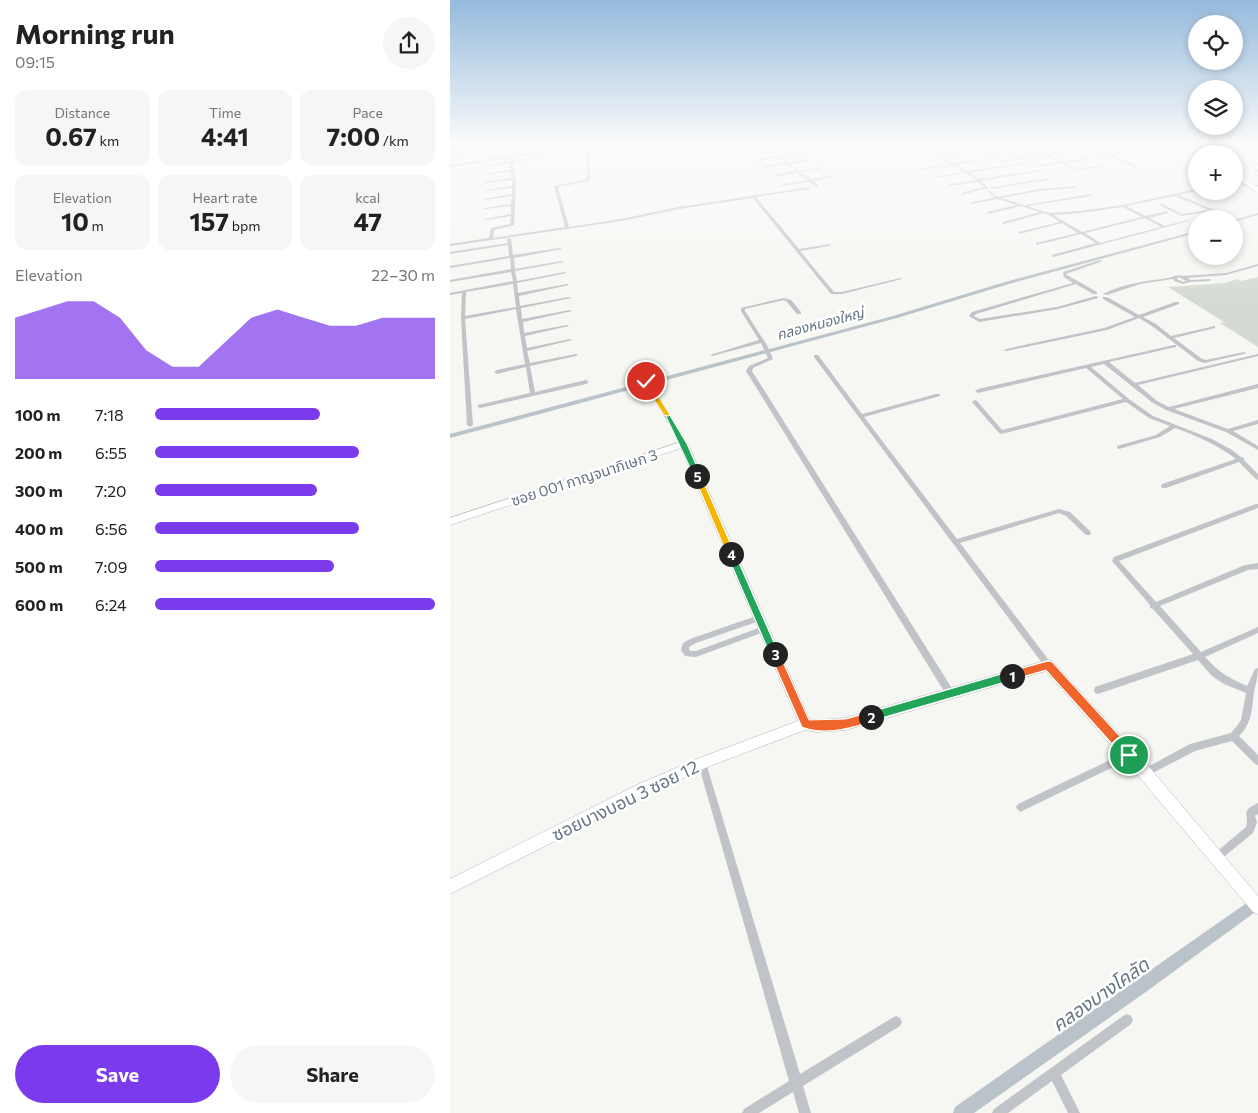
<!DOCTYPE html>
<meta charset="utf-8">
<style>
:root{--surface:#fff;--page:#f6f6f6;--text:#222;--muted:#767676;--accent:#7c3aed}
body{margin:0;font-family:Commissioner,"Noto Sans Thai",sans-serif;background:var(--page);color:var(--text);height:100vh;display:flex;flex-direction:column;font-size:19px;white-space:nowrap}
*{box-sizing:border-box;margin:0}
p{font-size:16px;color:var(--muted)}
.icon{flex:none;width:28px;height:28px;fill:none;stroke:currentColor;stroke-width:2;stroke-linecap:round;stroke-linejoin:round}
.map{position:relative;flex:1;overflow:hidden}
.details{display:flex;flex-direction:column;background:var(--surface);width:450px}
.details>*{flex:none}
.tools{position:absolute;left:738px;top:15px;display:grid;gap:10px}
.tools a{display:grid;place-items:center;width:55px;height:55px;border-radius:50%;background:var(--surface);box-shadow:0 2px 8px #0003;font-size:25px}
.pin{position:absolute;display:grid;place-items:center;width:42px;height:42px;color:#fff;margin:-21px;border:2px solid #fff;border-radius:50%;box-shadow:0 1px 5px #0007}
.km{position:absolute;width:25px;height:25px;margin:-12px;border-radius:50%;background:#222;color:#fff;font-size:14px;line-height:25px;text-align:center}
.round{display:grid;place-items:center;flex:none;width:52px;height:52px;border-radius:26px;background:var(--page)}
.overview{display:flex;align-items:center;justify-content:space-between;height:85px;padding:0 15px}
h1{font-size:28px;font-weight:700;line-height:38px}
.metrics{display:grid;grid-template-columns:repeat(3,1fr);gap:8px;height:85px;padding:5px 15px}
.metrics div{display:grid;align-content:center;border-radius:12px;background:var(--page);text-align:center}
.metrics b{font-size:25px;font-weight:700}
.metrics small{font-size:14px;font-weight:400}
.metrics p{font-size:14px}
.chart{height:140px;padding:10px 15px}
.chart p{display:flex;justify-content:space-between}
.chart svg{width:100%;height:90px;margin-top:5px;fill:var(--accent);opacity:.7}
.button{display:flex;gap:10px;margin-top:auto;padding:10px 15px}
.button a{flex:1;height:58px;border-radius:30px;background:var(--accent);color:#fff;font-size:20px;font-weight:700;line-height:58px;text-align:center}
.button a+a{background:var(--page);color:var(--text)}
ul{padding:0 15px;list-style:none;font-size:16px}
li{display:grid;grid-template-columns:80px 60px 1fr;align-items:center;height:38px}
li i{height:12px;border-radius:6px;background:var(--accent)}
main{display:flex;flex:1;min-height:0}
.map>svg:first-child{display:block}
.green{fill:#d5dbd3}
.lines{fill:none;stroke-linecap:round;stroke-linejoin:round}
.canal{fill:#bac3c9;fill-rule:evenodd}
.secondary-casing{stroke:#b2b7bc;stroke-width:1}
.primary-casing{stroke:#b3b7bb;stroke-width:1}
.highway-casing{stroke:#b3b6ba;stroke-width:1}
.street{fill:#c0c3c7;fill-rule:evenodd}
.secondary{fill:#fff;fill-rule:evenodd}
.primary{fill:#fff;fill-rule:evenodd}
.highway{fill:#fff;fill-rule:evenodd}
.primary-bridge-casing{stroke:#b3b7bb;stroke-width:5.5;stroke-linecap:butt}
.primary-bridge{stroke:#fff;stroke-width:5}
.split-1{fill:#f0652b;stroke:#fff}
.split-2{fill:#22a559;stroke:#fff}
.split-3{fill:#f0652b;stroke:#fff}
.split-4{fill:#22a559;stroke:#fff}
.split-5{fill:#f5b400;stroke:#fff}
.split-6{fill:#22a559;stroke:#fff}
.split-7{fill:#f5b400;stroke:#fff}
.labels{text-anchor:middle;dominant-baseline:central;stroke-width:5;stroke-linejoin:round;paint-order:stroke}
.far-water-label{font-size:14px;font-style:italic;fill:#63757f;stroke:#fff}
.street-label{font-size:15px;fill:#677483;stroke:#fff}
.near-street-label{font-size:18px;fill:#677483;stroke:#fff}
.near-water-label{font-size:19px;font-style:italic;fill:#63757f;stroke:#fff}
</style>
<main>
<section class="details">
<div class="overview"><div><h1>Morning run</h1><p>09:15</p></div><a class="round"><svg class="icon" aria-label="share" viewBox="0 0 24 24"><path d="M12 15V3M7 8l5-5 5 5M5 13v7h14v-7"/></svg></a></div>
<div class="metrics">
<div><p>Distance</p><b>0.67<small> km</small></b></div>
<div><p>Time</p><b>4:41</b></div>
<div><p>Pace</p><b>7:00<small> /km</small></b></div>
</div>
<div class="metrics">
<div><p>Elevation</p><b>10<small> m</small></b></div>
<div><p>Heart rate</p><b>157<small> bpm</small></b></div>
<div><p>kcal</p><b>47</b></div>
</div>
<div class="chart"><p><span>Elevation</span>22–30 m</p>
<svg viewBox="0 0 160 44" preserveAspectRatio="none"><path d="M0 44V14L10 10L20 6L30 6L40 14L50 30L60 38L70 38L80 26L90 14L100 10L110 14L120 18L130 18L140 14L150 14L160 14V44z"/></svg>
</div>
<ul>
<li><b>100 m</b>7:18<i style="width:59%"></i></li>
<li><b>200 m</b>6:55<i style="width:73%"></i></li>
<li><b>300 m</b>7:20<i style="width:58%"></i></li>
<li><b>400 m</b>6:56<i style="width:73%"></i></li>
<li><b>500 m</b>7:09<i style="width:64%"></i></li>
<li><b>600 m</b>6:24<i style="width:100%"></i></li>
</ul>
<div class="button"><a>Save</a><a>Share</a></div>
</section>
<div class="map">
<svg width="808" height="1113" viewBox="0 0 808 1113">
<rect width="100%" height="100%" fill="#f6f6f3"/>
<!-- green -->
<path class="green" d="M808,277V347L770,323L774,322L718,287L775,283L787,279L791,281Z"/>
<g class="lines">
<!-- canal -->
<path class="canal" d="M141,145H149L0,167V165Z
M808,213V215L784,222V220Z
M746,231V233L559,284L447,318L0,438V434L443,316L555,282Z
M808,895V910L693,994L524,1113H503L505,1107Z"/>
<!-- secondary casing -->
<g class="secondary-casing">
<path id="secondary" d="M775,145H779L808,172V175Z
M796,145H800L808,151V154Z
M234,441L238,444L359,719L367,720L396,718L598,660L602,661L700,768L808,896V914L803,912L690,778L596,671L396,730L367,732L355,730L255,768L199,794L0,894V879L189,784L252,757L348,721L231,448L0,525V518Z"/>
</g>
<!-- primary casing -->
<g class="primary-casing">
<path id="primary" d="M765,145H769L776,154H771Z"/>
</g>
<!-- highway casing -->
<g class="highway-casing">
<path id="highway" d="M780,145H786L808,165V170Z"/>
</g>
<!-- street -->
<path class="street" d="M53,145H55V147L51,149L0,155V153L51,147H53Z
M313,145H315L320,148L348,145L322,149L330,156L408,145H413L332,157L338,162L360,159L359,161L340,164L349,171L371,167L370,169L351,172L361,179L381,176L383,177L363,181L368,185L367,187L359,182L332,186L333,184L357,180L348,173L323,177L324,175L346,171L337,164L313,168L314,166L335,163L329,158L305,161L306,159L327,156L318,150L297,153L296,152L317,148Z
M461,145H466L443,149L442,148Z
M505,145H510L495,148L494,147Z
M534,145H536L540,148L538,149Z
M576,145H579L584,147L606,145L605,146L586,149L597,154L622,151L621,153L600,156L612,162L636,158L635,160L615,163L626,169L650,166L652,167L626,171L611,163L587,167L588,165L608,162L596,156L545,163L543,162L594,155L583,149L535,156L534,155L580,148Z
M710,145H714L663,155L687,166L686,168L660,156L644,159L643,158Z
M761,145H763L769,154H766Z
M138,150L139,151L140,181L108,187L119,227L171,219L229,207L359,187L360,189L306,197L349,249L380,244L381,245L379,246L350,251L384,292H392L450,278L452,279L392,294H381L303,198L229,209L171,221L0,246V244L39,238L41,228L60,224L61,216L36,220L34,219L61,214V206L36,209L34,208L61,204L62,196L36,200L34,199L62,194V188L37,191L35,190L62,186V180L36,183L34,182L61,178V172L36,175L34,174L60,170V163L34,167L35,165L86,157L87,158L63,163L65,178L66,179L65,204L66,205L65,206L64,225L44,230L43,238L115,227L104,186L137,179V151Z
M515,152L516,154L494,157L503,163L530,159L529,161L506,165L517,171L577,162L579,163L520,173L529,179L590,170L592,171L531,181L536,186H538V188L512,195L511,193L533,187L528,182L499,186L500,184L526,180L516,173L486,178L484,177L514,172L502,165L472,170L470,169L500,164L490,157Z
M598,178L599,180L541,189L539,188Z
M784,178L808,191V193L784,180Z
M795,181L808,185V187L795,183Z
M626,186L627,188L589,191L552,198L599,213L630,211L673,205L746,189V191L729,195L772,213L770,214L762,211L732,216L709,205L712,204L732,214L758,210L725,196L676,206L696,216L718,211V213L699,218L715,226L737,220L739,221L603,257H602V255L646,243L631,234L586,245V243L628,233L612,223L569,234V232L610,222L599,215L594,213L554,224H553V222L590,212L571,206L538,214L537,212L567,205L548,199L521,204L519,203L545,197L538,192L539,190L548,197L589,189ZM673,207L692,217L632,232L603,215L630,213ZM695,218L711,227L650,243L635,233Z
M641,194L642,196L578,206L576,205Z
M59,238L61,239L63,255L110,248L112,249L64,258L65,269L112,261L114,262L65,271L67,281L115,272L117,273L67,283L68,293L117,284L119,285L69,296L70,306L119,297L121,298L71,308L72,319L120,310L122,311L73,322L74,333L117,325L119,326L75,336L77,348L120,339L122,340L77,351L80,363L126,354L128,355L126,356L80,366L85,392L136,380L139,382L136,384L30,408L28,407V405L80,393L76,367L47,374L44,372L47,370L75,364L66,309L15,319L23,425L20,427L17,425L11,318L12,293L0,295V293L63,281L61,272L0,282V280L61,269L60,258L0,268V266L59,256L58,245L0,254V252L58,243L57,239ZM63,284L66,307L15,316L16,292Z
M650,260L653,261L616,274L617,275L647,292V294H643L626,284L526,314L524,316L530,319L607,307L646,296L648,297V298L608,309L529,322L519,316L522,312L623,283L614,277L613,272Z
M808,264V266L776,275L737,278L741,280L760,279L761,280L759,281L740,282L733,284L724,281L723,279L690,284L657,295L653,294C672,284 696,281 718,278C724,277 727,274 733,276L776,273ZM729,277L736,281L733,282L727,279V278Z
M653,297H657L689,315L725,302H729V304L693,317L706,324L721,336L765,326V328L724,338L752,359L756,360L794,352L796,353L794,354L754,363L748,361L702,326L689,318L657,330L556,351L554,350L556,349L654,328L685,317L653,299Z
M334,298L341,300L351,312V314H347L337,302L334,300L295,309V311L318,347L323,359L303,368L302,371L503,690L504,693L503,696L500,697L497,696L296,371L299,366L318,358L311,343L262,356L260,355L309,340L291,311V308Z
M724,345H726V347L659,362L685,383L808,354V356L688,385L707,401L719,407L808,384V388L724,409L778,429L808,420V424L783,431L808,446V450L776,432L716,410L703,403L654,364L641,367L679,399L703,416L762,439L782,450L791,457L794,458V460L808,474V480L806,479L789,462L716,488H712L711,486L712,484L786,459C768,445 747,436 725,428L710,437L669,449L667,448V446L706,435L720,426L699,418L676,402L551,434L549,433L522,402L525,400L527,401L552,430L673,399L636,368L528,393L525,391L528,389Z
M364,355H368L412,414L486,394H490V396L414,417L507,539L609,509L620,512L640,531L641,533L640,535H636L616,516L609,513L510,543L601,663L602,665L601,667L598,669L595,667L364,357Z
M193,375L196,377L237,444L236,445L234,446L231,444L190,377Z
M806,504H808V508L669,561L706,602L795,565L808,563V569L798,570L710,606L751,652L808,627V633L755,657C770,673 777,677 797,686L805,669L808,668C808,678 806,683 804,692C802,708 802,724 789,736L808,755V765L805,764L782,741L745,751L695,777L692,776L691,773L692,770L740,744L781,733L787,726L791,720L796,693L774,684L762,676L748,660L648,694L645,693L644,690L645,687L743,654L703,609L700,608V605L662,561L664,557Z
M309,615L312,616L313,618L312,620L246,643L239,647V649L240,651H246L314,626L317,627L318,629L317,631L246,657L235,656L231,650L233,643L240,639Z
M679,751L682,752L683,755L682,758L574,810L571,812L568,810L566,807L568,804Z
M252,759L255,760L256,763L350,1074L442,1018L446,1016L450,1018L452,1022L450,1026L353,1086L361,1113H349L343,1092L309,1113H292L294,1109L339,1081L248,763L249,760Z
M808,803V814L805,816L807,822L803,833L770,860L767,862L764,860L762,857L764,854L796,827C800,813 789,812 808,803Z
M677,1014L681,1016L683,1020L681,1024L611,1075L630,1113H618L602,1081L558,1113H542L544,1109L673,1016Z"/>
<!-- secondary -->
<use href="#secondary" class="secondary"/>
<!-- primary -->
<use href="#primary" class="primary"/>
<!-- highway -->
<use href="#highway" class="highway"/>
<!-- primary-bridge casing -->
<g class="primary-bridge-casing">
<path id="primary-bridge" d="M784,167L794,180L808,190"/>
</g>
<!-- primary-bridge -->
<use href="#primary-bridge" class="primary-bridge"/>
</g>
<!-- sky -->
<linearGradient id="sky" x2="0" y2="1"><stop stop-color="#95badc"/><stop offset="0.48" stop-color="#fbfbfa"/><stop offset="1" stop-color="#fbfbfa" stop-opacity="0"/></linearGradient>
<rect width="808" height="301" fill="url(#sky)"/>
<!-- split-1 -->
<path class="split-1" d="M598,661L602,662L683,751L684,755L683,758H675L596,670L562,680L557,676L562,671Z"/>
<!-- split-2 -->
<path class="split-2" d="M562,671L567,676L562,680L421,721L416,717L421,712Z"/>
<!-- split-3 -->
<path class="split-3" d="M325,650L328,651L359,720L396,719L421,712L426,717L425,720C403,728 374,736 352,727L320,654Z"/>
<!-- split-4 -->
<path class="split-4" d="M281,551L285,554L329,654L328,656L325,658L320,654L277,554Z"/>
<!-- split-5 -->
<path class="split-5" d="M247,474L251,476L285,554L284,556L281,557L277,554L244,476Z"/>
<!-- split-6 -->
<path class="split-6" d="M215,414H219L237,444L251,476L250,478L244,476Z"/>
<!-- split-7 -->
<path class="split-7" d="M196,379L199,381L220,415L219,416L214,415L192,381Z"/>
<g class="labels">
<!-- far-water labels -->
<g class="far-water-label">
<text transform="translate(370 323) rotate(-15)">คลองหนองใหญ่</text>
</g>
<!-- street labels -->
<g class="street-label">
<text transform="translate(134 477) rotate(-18)">ซอย 001 กาญจนาภิเษก 3</text>
</g>
<!-- near-street labels -->
<g class="near-street-label">
<text transform="translate(175 800) rotate(-26)">ซอยบางบอน 3 ซอย 12</text>
</g>
<!-- near-water labels -->
<g class="near-water-label">
<text transform="translate(650 994) rotate(-35)">คลองบางโคลัด</text>
</g>
</g>
</svg>
<div class="tools">
<a><svg class="icon" aria-label="locate" viewBox="0 0 24 24"><circle cx="12" cy="12" r="6"/><path d="M12 2v4M12 18v4M2 12h4M18 12h4"/></svg></a>
<a><svg class="icon" aria-label="layers" viewBox="0 0 24 24"><path d="M12 4l9 5-9 5-9-5zM3 14l9 5 9-5"/></svg></a>
<a>+</a>
<a>−</a>
</div>
<div class="pin" style="left:679px;top:755px;background:#1e9e55"><svg class="icon" aria-label="arrive" viewBox="0 0 24 24"><path d="M6 21V4h12l-3 4 3 4H6"/></svg></div>
<div class="pin" style="left:196px;top:381px;background:#d93025"><svg class="icon" aria-label="check" viewBox="0 0 24 24"><path d="M5 12l5 5 9-10"/></svg></div>
<b class="km" style="left:562px;top:676px">1</b>
<b class="km" style="left:421px;top:717px">2</b>
<b class="km" style="left:325px;top:654px">3</b>
<b class="km" style="left:281px;top:554px">4</b>
<b class="km" style="left:247px;top:476px">5</b>
</div>
</main>
